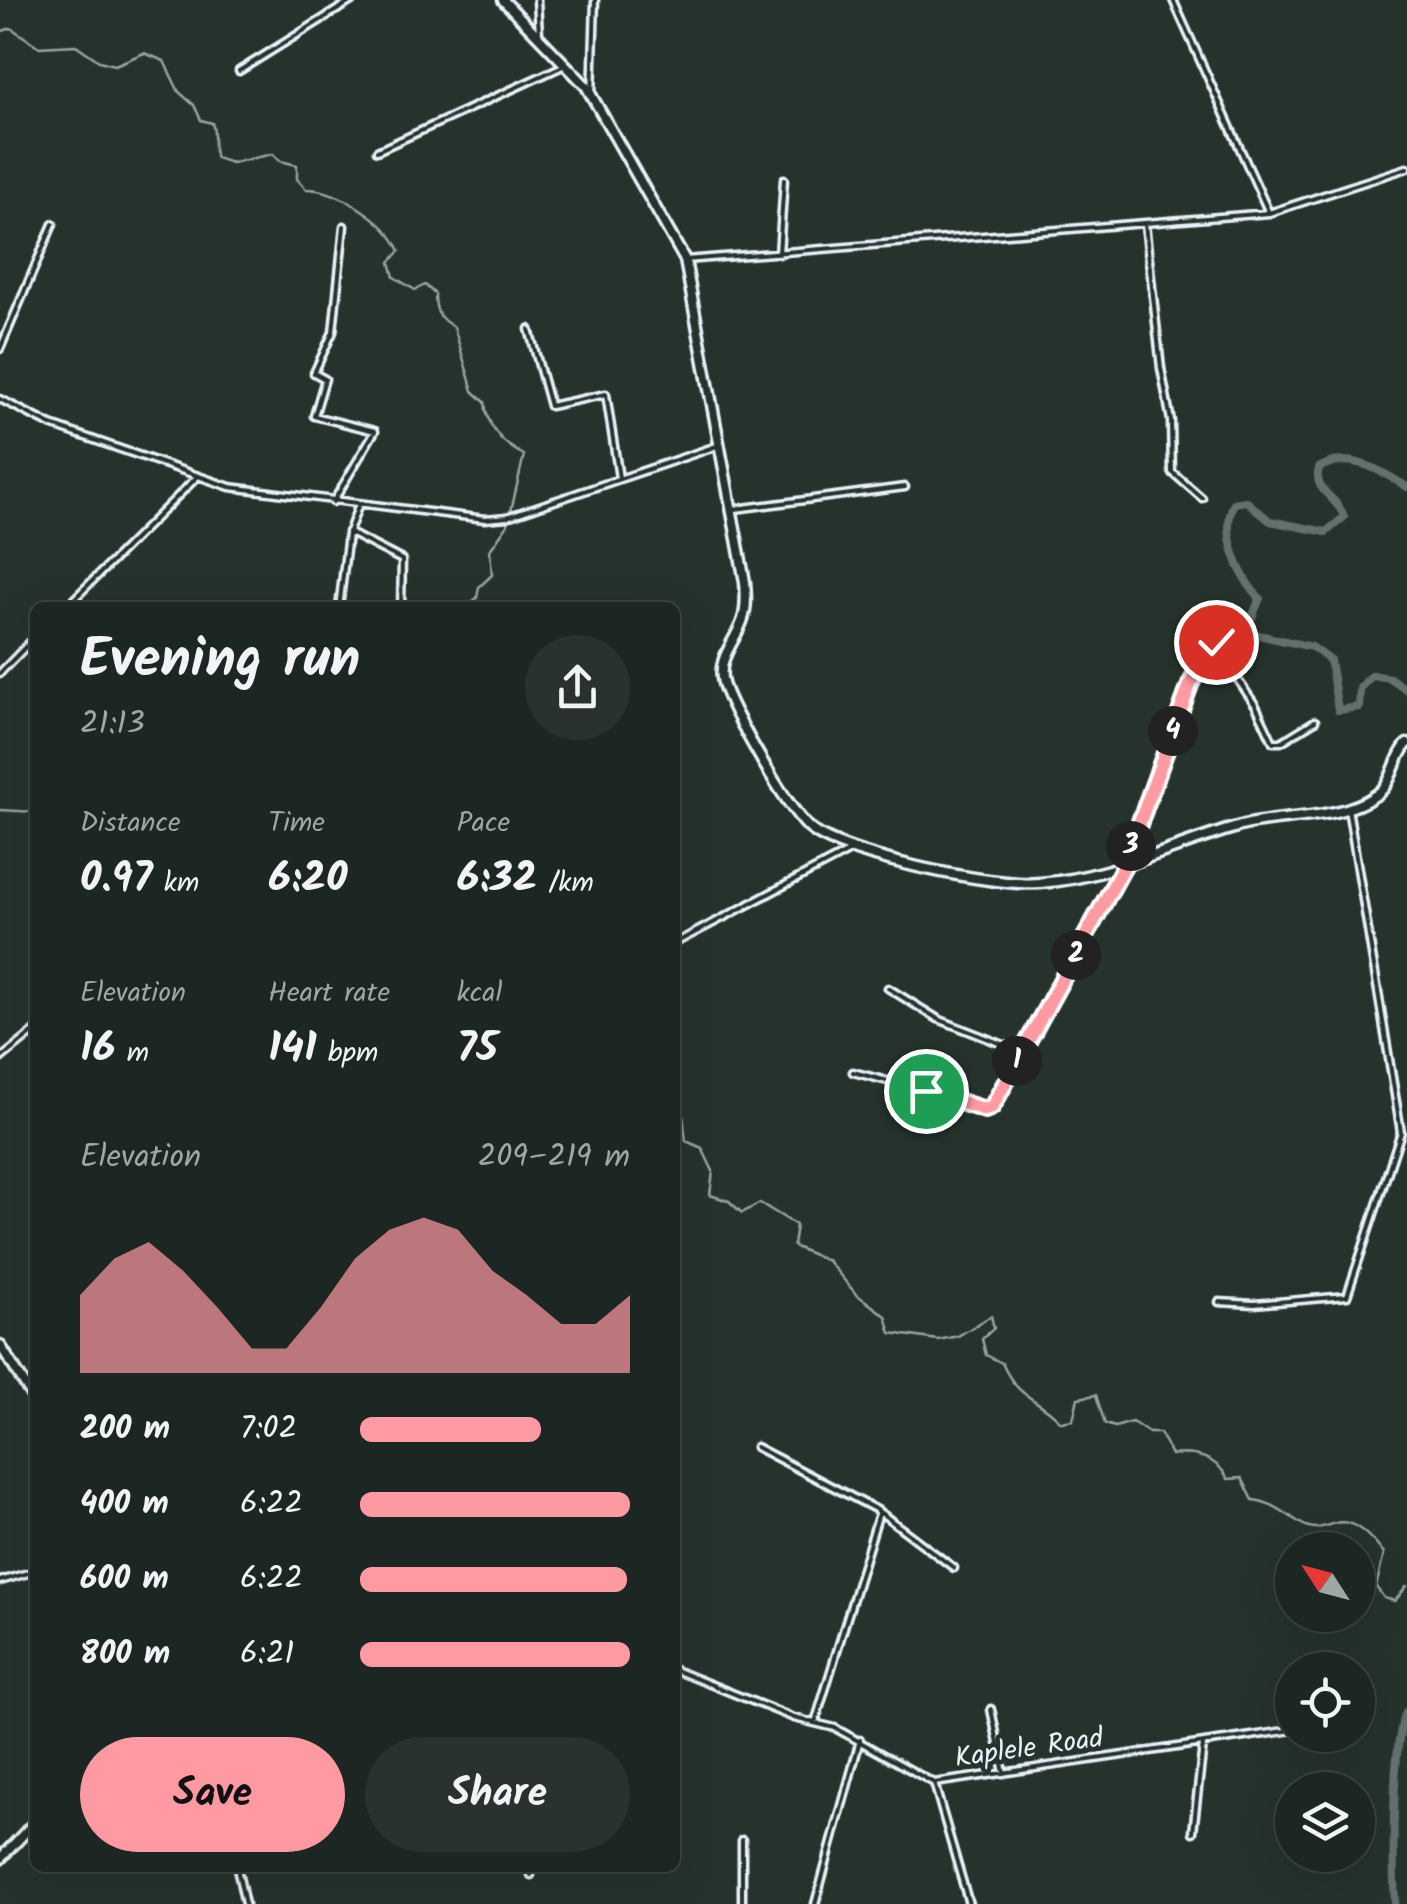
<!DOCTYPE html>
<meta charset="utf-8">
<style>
:root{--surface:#1c2622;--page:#29322f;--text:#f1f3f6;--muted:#a0a5a5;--line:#3a4340;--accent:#ff9aa2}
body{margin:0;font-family:Kalam,sans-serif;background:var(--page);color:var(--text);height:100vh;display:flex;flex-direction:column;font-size:38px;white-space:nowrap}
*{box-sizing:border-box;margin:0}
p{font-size:32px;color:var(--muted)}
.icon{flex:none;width:55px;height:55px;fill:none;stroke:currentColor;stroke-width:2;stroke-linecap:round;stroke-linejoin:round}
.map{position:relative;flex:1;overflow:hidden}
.sheet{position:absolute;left:30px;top:602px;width:650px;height:1270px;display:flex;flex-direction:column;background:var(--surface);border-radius:15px;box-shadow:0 10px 40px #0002,0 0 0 2px var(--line)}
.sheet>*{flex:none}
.needle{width:65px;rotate:306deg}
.controls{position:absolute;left:1275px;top:1532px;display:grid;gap:20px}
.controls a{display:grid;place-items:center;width:100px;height:100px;border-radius:50%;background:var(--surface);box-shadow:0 10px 40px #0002,0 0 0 2px var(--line);font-size:50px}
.pin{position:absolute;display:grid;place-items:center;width:85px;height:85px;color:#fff;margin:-42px;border:5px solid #fff;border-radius:50%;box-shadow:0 2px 10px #0007}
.km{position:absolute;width:50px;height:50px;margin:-25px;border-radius:50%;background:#222;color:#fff;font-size:28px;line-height:50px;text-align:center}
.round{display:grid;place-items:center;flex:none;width:105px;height:105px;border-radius:52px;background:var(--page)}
.head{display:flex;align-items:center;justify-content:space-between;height:170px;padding:0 50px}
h1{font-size:55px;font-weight:800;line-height:75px}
.figures{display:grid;grid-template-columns:repeat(3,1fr);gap:15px;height:170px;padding:10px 50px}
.figures div{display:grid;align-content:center}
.figures b{font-size:42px;font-weight:800}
.figures small{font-size:28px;font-weight:400}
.figures p{font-size:28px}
.chart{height:280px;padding:20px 50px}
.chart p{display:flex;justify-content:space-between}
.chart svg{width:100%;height:180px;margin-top:10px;fill:var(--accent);opacity:.7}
.cta{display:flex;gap:20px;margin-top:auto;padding:20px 50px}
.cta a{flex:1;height:115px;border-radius:60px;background:var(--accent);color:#111;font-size:40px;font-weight:800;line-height:115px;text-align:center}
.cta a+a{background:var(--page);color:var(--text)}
ul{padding:0 50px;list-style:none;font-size:32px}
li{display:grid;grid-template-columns:160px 120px 1fr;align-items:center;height:75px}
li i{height:25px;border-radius:12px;background:var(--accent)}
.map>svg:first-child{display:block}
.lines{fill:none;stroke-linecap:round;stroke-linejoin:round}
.stream{stroke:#98a3a5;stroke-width:2.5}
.river{stroke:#636f6d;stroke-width:8}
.street-casing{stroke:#e8f1f8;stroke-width:11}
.secondary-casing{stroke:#e8f1f8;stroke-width:15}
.street{stroke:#26332d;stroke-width:4}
.secondary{stroke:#26332d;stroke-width:8}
.route-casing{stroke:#fff;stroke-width:20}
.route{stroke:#ff9aa2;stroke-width:12}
.labels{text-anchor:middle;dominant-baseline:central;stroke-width:9;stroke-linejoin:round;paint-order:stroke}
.street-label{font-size:28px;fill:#e8f1f8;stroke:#26332d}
</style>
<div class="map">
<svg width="1407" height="1904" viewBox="0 0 1407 1904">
<rect width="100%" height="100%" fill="#26332d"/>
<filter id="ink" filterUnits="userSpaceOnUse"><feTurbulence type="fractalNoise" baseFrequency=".01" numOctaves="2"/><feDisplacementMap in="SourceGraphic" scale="20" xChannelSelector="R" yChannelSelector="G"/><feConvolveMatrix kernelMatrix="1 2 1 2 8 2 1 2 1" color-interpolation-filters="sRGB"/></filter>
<g filter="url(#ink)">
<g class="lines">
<!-- stream -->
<path class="stream" d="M0,32L11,28L39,47L76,45L99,61L115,65L144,53L164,61L179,92L194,105L201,120L212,123C217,136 211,145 216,158L232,163L273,154L280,161L297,165V179L306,189C338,189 387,221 400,251L390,262L394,277L415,290L425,285L435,294C435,312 439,319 454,327L473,391L485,402C487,427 502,444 524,455L508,524L490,550L492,575L479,587L477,598L464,608
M0,810L35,812
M675,1109L683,1115L686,1141L702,1148L713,1171L710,1195L729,1201L742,1213L760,1203L796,1225L793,1246L828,1261L856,1294L886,1316L891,1333L938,1340L958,1336L991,1316L994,1328L982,1339L986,1355L1002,1363C1019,1401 1037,1396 1061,1422L1073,1420L1078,1398L1096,1395L1105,1424L1115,1427L1132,1422L1149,1433H1160L1171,1455C1194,1452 1217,1457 1228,1479L1242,1478L1253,1500C1273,1502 1285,1514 1302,1524C1331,1541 1338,1494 1384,1554L1376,1587L1384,1598L1395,1601L1407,1586"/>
<!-- river -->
<path class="river" d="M1407,487C1382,471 1348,450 1319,468C1312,492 1338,496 1344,517L1326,532L1270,521L1246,501L1234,503C1220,530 1239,579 1260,598L1251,620L1254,634L1312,647L1330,660L1338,710L1359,707L1360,688L1372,675L1390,678L1407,690
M1395,1904C1393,1869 1391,1736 1407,1711"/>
<!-- street casing -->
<g class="street-casing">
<path id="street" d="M537,0L539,34
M1173,0L1269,213
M239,71L353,0
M592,96L595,0
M377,151L565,65
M1145,224L1161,368L1171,421L1172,472L1202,498
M779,254L784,179
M685,260L1269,213L1407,168
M529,329L550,406L606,394L619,478
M0,349L53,224
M0,399L51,425L230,487L485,519L507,517L717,446
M333,502L375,431L314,416L325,379L314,373L333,332L344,226
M735,509L905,487
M348,532L402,560L401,608
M65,608L197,477
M339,608L348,534L359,504
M0,673L35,637
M675,943L852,850
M888,988L938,1019L1022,1052
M0,1059L35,1031
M853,1072L990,1108L1117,881L1190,685L1212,642L1256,706L1273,742H1281L1315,721
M1219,1302L1254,1304L1347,1296L1401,1132L1348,808
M756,1447L877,1510L954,1568
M0,1581L35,1571
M675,1670L794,1718L835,1728L934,1783L1292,1730
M991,1709L1004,1773
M815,1723L879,1513
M1358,1729L1361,1728
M934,1783L969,1904
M1193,1832L1203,1745
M237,1868L245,1904
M530,1868L531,1875
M742,1904V1840
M815,1904L860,1740"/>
</g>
<!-- secondary casing -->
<g class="secondary-casing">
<path id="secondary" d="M503,0L586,86L685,260L745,582C746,594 747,607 743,619C736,641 716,659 723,683C730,709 791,816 813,831C850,857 994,887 1040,883C1109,878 1172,846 1237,827C1281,814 1338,822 1376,795C1394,783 1393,759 1407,744
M0,1345L35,1401
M0,1859L35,1822"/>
</g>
<!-- street -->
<use href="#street" class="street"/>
<!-- secondary -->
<use href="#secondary" class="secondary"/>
</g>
</g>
<g class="lines" filter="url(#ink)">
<!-- route casing -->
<g class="route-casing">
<path id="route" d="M926,1091L985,1110L992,1107L1123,868L1190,685L1210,645L1216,642"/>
</g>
<!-- route -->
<use href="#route" class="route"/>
</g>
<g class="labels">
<!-- street labels -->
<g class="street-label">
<text transform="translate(1029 1749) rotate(-8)">Kaplele Road</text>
</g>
</g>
</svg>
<div class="controls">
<a><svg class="needle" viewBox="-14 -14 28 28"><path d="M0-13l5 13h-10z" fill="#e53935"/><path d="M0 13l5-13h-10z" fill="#a0a5a5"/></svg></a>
<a><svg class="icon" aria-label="locate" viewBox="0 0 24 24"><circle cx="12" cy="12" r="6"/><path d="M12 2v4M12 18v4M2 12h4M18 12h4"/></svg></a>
<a><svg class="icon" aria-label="layers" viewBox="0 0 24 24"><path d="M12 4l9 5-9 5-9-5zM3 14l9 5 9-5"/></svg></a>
</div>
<div class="pin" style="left:926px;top:1091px;background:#1e9e55"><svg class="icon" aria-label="arrive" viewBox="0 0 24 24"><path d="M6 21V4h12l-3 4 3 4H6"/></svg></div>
<div class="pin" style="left:1216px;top:642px;background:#d93025"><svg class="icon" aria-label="check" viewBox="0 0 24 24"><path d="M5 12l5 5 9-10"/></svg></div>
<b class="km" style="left:1017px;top:1061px">1</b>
<b class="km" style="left:1076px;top:955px">2</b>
<b class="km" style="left:1131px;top:846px">3</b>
<b class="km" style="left:1173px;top:731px">4</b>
<section class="sheet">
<div class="head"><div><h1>Evening run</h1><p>21:13</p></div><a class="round"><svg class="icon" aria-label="share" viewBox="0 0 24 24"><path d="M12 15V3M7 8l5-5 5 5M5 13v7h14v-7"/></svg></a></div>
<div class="figures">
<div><p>Distance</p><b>0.97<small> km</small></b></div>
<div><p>Time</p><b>6:20</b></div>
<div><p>Pace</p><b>6:32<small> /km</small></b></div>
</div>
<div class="figures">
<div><p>Elevation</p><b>16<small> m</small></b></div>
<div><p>Heart rate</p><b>141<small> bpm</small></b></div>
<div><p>kcal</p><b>75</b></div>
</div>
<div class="chart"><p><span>Elevation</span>209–219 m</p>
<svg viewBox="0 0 160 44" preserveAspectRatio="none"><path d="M0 44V25L10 16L20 12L30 19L40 28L50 38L60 38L70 28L80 16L90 9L100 6L110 9L120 19L130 25L140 32L150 32L160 25V44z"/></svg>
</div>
<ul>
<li><b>200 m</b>7:02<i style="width:67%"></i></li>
<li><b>400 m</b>6:22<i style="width:100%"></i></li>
<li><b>600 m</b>6:22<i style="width:99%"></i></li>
<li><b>800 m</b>6:21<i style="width:100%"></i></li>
</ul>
<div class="cta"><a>Save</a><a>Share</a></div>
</section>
</div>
